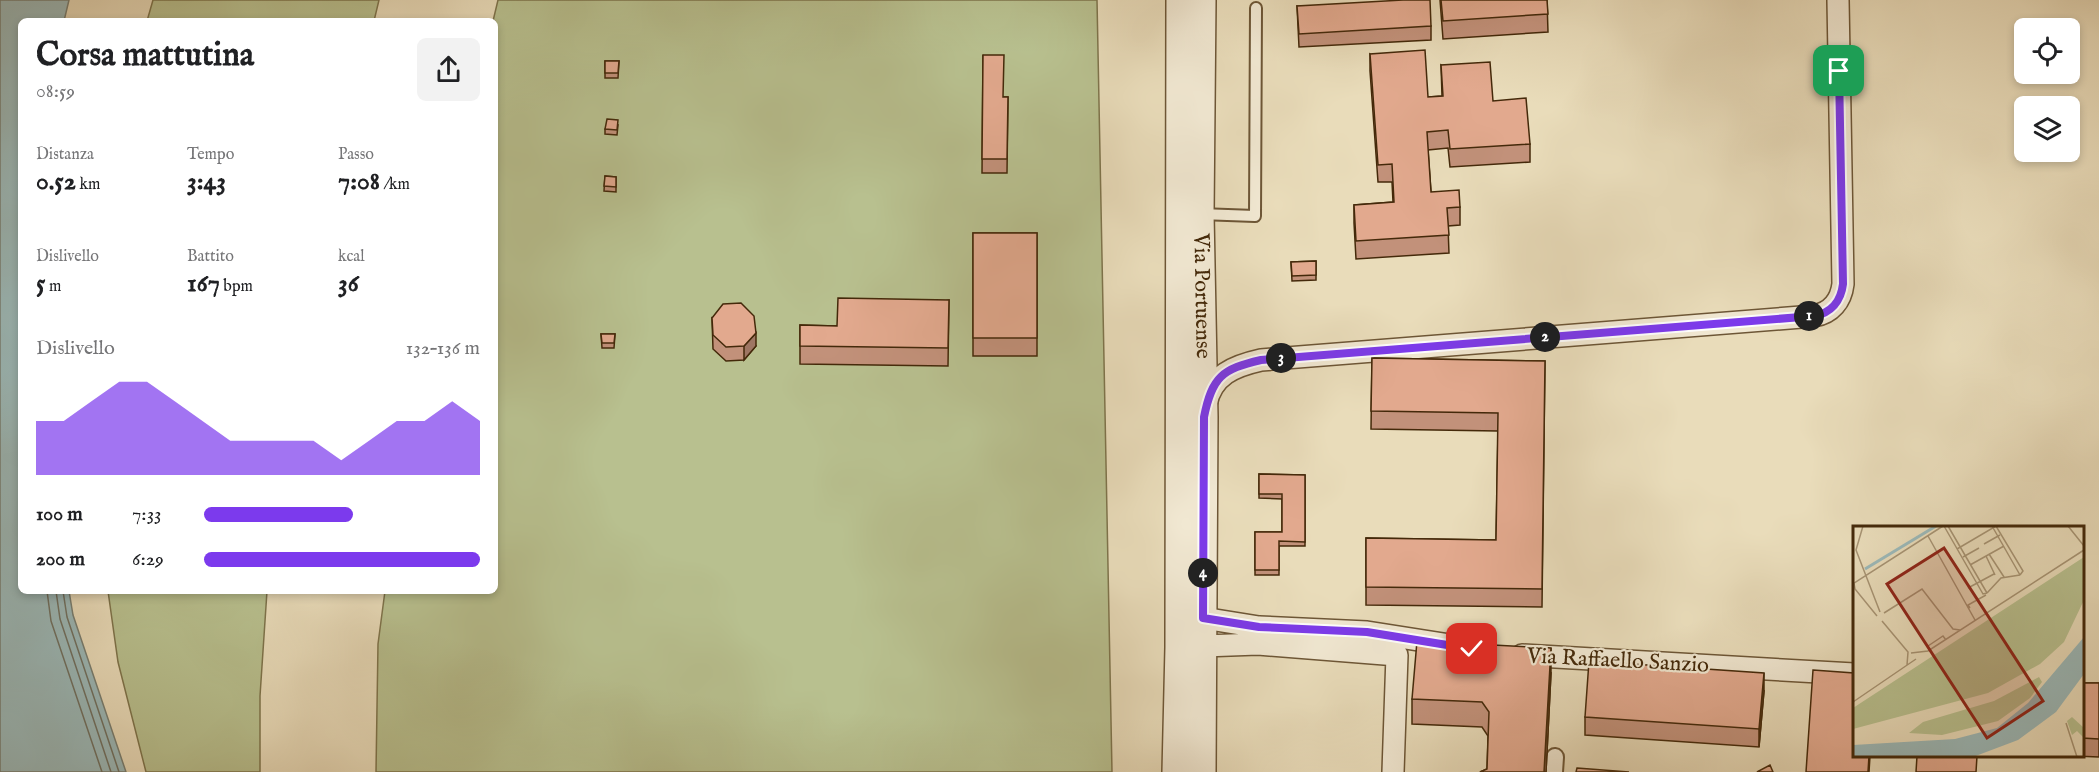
<!DOCTYPE html>
<html lang="it">
<meta charset="utf-8">
<style>
:root{--surface:#fff;--page:#f2f2f2;--text:#202124;--muted:#757577;--accent:#7c3aed}
body{margin:0;font-family:"IM FELL English",serif;background:var(--page);color:var(--text);height:100vh;display:flex;flex-direction:column;font-size:22px;white-space:nowrap}
*{box-sizing:border-box;margin:0}
p{font-size:20px;color:var(--muted)}
.icon{flex:none;width:33px;height:33px;fill:none;stroke:currentColor;stroke-width:2;stroke-linecap:round;stroke-linejoin:round}
.map{position:relative;flex:1;overflow:hidden}
.drawer{position:absolute;left:18px;top:18px;width:480px;height:576px;display:flex;flex-direction:column;background:var(--surface);border-radius:9px;box-shadow:0 3px 9px #0003}
.drawer>*{flex:none}
.tools{position:absolute;left:2014px;top:18px;display:grid;gap:12px}
.tools a{display:grid;place-items:center;width:66px;height:66px;border-radius:9px;background:var(--surface);box-shadow:0 3px 9px #0003;font-size:30px}
.pin{position:absolute;display:grid;place-items:center;width:51px;height:51px;color:#fff;margin:-26px;border-radius:12px;box-shadow:0 3px 9px #0006}
.km{position:absolute;width:30px;height:30px;margin:-15px;border-radius:50%;background:#222;color:#fff;font-size:16px;line-height:30px;text-align:center}
.round{display:grid;place-items:center;flex:none;width:63px;height:63px;border-radius:9px;background:var(--page)}
.head{display:flex;align-items:center;justify-content:space-between;height:102px;padding:0 18px}
h1{font-size:33px;font-weight:700;line-height:45px}
.metrics{display:grid;grid-template-columns:repeat(3,1fr);gap:9px;height:102px;padding:6px 18px}
.metrics div{display:grid;align-content:center}
.metrics b{font-size:26px;font-weight:700}
.metrics small{font-size:16px;font-weight:400}
.metrics p{font-size:16px}
.chart{height:168px;padding:12px 18px}
.chart p{display:flex;justify-content:space-between}
.chart svg{width:100%;height:108px;margin-top:6px;fill:var(--accent);opacity:.7}
ul{padding:0 18px;list-style:none;font-size:20px}
li{display:grid;grid-template-columns:96px 72px 1fr;align-items:center;height:45px}
li i{height:15px;border-radius:8px;background:var(--accent)}
.map>svg:first-child{display:block}
.green{fill:#b8c08f;stroke:#7e744c;stroke-width:1.5}
.water{fill:#9bb9b9;stroke:#787f73;stroke-width:1.5}
.lines{fill:none;stroke-linecap:round;stroke-linejoin:round}
.shore{stroke:#707162;stroke-width:1.5}
.service-casing{stroke:#6d5636;stroke-width:14}
.pedestrian-casing{stroke:#6d5636;stroke-width:20}
.minor-casing{stroke:#6d5636;stroke-width:24}
.tertiary-casing{stroke:#6d5636;stroke-width:30}
.service{stroke:#f1e8d2;stroke-width:10}
.pedestrian{stroke:#f1e8d2;stroke-width:16}
.minor{stroke:#f1e8d2;stroke-width:21}
.tertiary{stroke:#f1e8d2;stroke-width:27}
.wall{fill:#c2917a;stroke:#44290a;stroke-width:1.5}
.shaded-wall{fill:#9e7663;stroke:#44290a;stroke-width:1.5}
.building{fill:#e2a98e;stroke:#44290a;stroke-width:1.5}
.route-casing{stroke:#fff;stroke-width:12}
.route{stroke:#7c3aed;stroke-width:8}
.labels{text-anchor:middle;dominant-baseline:central;stroke-width:4.5;stroke-linejoin:round;paint-order:stroke}
.street-label{font-size:22px;fill:#44290a;stroke:#f1e8d2}
.inset-river{fill:none;stroke:#9bb9b9;stroke-width:3}
.inset-road{fill:none;stroke:#a79474;stroke-width:1.5}
.view{fill:#8f2418;fill-opacity:0.15;stroke:#8f2418;stroke-width:3}
.inset-edge{fill:none;stroke:#44290a;stroke-width:3}
</style>
<div class="map">
<svg width="2099" height="772" viewBox="0 0 2099 772">
<rect width="100%" height="100%" fill="#e9dcba"/>
<filter id="stains"><feTurbulence type="fractalNoise" baseFrequency=".00333" numOctaves="4"/><feColorMatrix values="0 0 0 0 .2 0 0 0 0 .09 0 0 0 0 .02 0 0 0 .5 -.17"/></filter>
<radialGradient id="worn" r=".72"><stop offset=".6" stop-color="#630" stop-opacity="0"/><stop offset="1" stop-color="#630" stop-opacity=".3"/></radialGradient>
<!-- green -->
<path class="green" d="M153,0H379L374,21H147Z
M498,0H1097L1112,772H376L378,644L385,591H495V21H493Z
M108,591H267L260,696V772H146L118,662Z"/>
<!-- water -->
<path class="water" d="M0,0H69L64,21H21V591H69L73,615L126,772H0Z"/>
<g class="lines">
<!-- shore -->
<path class="shore" d="M47,591L51,621L102,772
M56,591L60,619L111,772
M63,591L67,617L119,772"/>
<!-- service casing -->
<g class="service-casing">
<path id="service" d="M1200,214L1255,216L1256,8"/>
</g>
<!-- pedestrian casing -->
<g class="pedestrian-casing">
<path id="pedestrian" d="M1554,772L1555,757"/>
</g>
<!-- minor casing -->
<g class="minor-casing">
<path id="minor" d="M1206,404C1212,375 1234,366 1261,360L1814,316C1831,313 1841,301 1843,284L1838,0
M1203,618L1259,627L1367,632L1450,645
M1203,646L1258,644L1397,655L1393,772
M1522,655L1854,674"/>
</g>
<!-- tertiary casing -->
<g class="tertiary-casing">
<g id="tertiary">
<path id="s1" d="M1202,0L1200,214L1204,417L1202,772"/>
<path d="M1176,772L1179,647L1180,0"/>
</g>
</g>
<!-- service -->
<use href="#service" class="service"/>
<!-- pedestrian -->
<use href="#pedestrian" class="pedestrian"/>
<!-- minor -->
<use href="#minor" class="minor"/>
<!-- tertiary -->
<use href="#tertiary" class="tertiary"/>
</g>
<!-- wall -->
<path class="wall" d="M1440,0H1547L1548,32L1443,39Z
M1297,6L1431,26V40L1299,47Z
M1370,54L1428,97L1442,96L1441,65L1493,101L1530,144V162L1450,167L1448,148L1428,150L1431,192L1460,207V225L1448,226L1449,253L1356,259L1354,223V205L1393,202L1392,182H1378L1370,71Z
M983,55L1003,97H1008L1007,173H982Z
M605,61H619L618,78H605Z
M618,125L617,135L605,134V129Z
M605,176L616,177V192L604,191Z
M973,233H1037V356H973Z
M1316,261V280L1292,281L1291,262Z
M949,300L948,366L800,364V325L837,326Z
M712,318L756,346L744,360L726,361L713,349Z
M601,334H615L614,348H602Z
M1372,358L1545,361L1542,607L1366,605V538L1496,540L1498,431L1371,429Z
M1259,474L1305,475V546H1279V575H1255V532H1282V499L1259,498Z
M1551,673L1546,772H1480L1487,769L1488,736L1482,727L1412,724V699Z
M2082,683H2099V757L2075,756H2082Z
M1764,691L1759,747L1585,735V717Z"/>
<!-- shaded-wall -->
<path class="shaded-wall" d="M756,333V346L744,360V346Z
M1551,648V673L1546,772H1544Z
M1764,673V691L1759,747V729Z
M1869,756H1870L1869,772H1868Z"/>
<!-- building -->
<path class="building" d="M1403,0H1430L1431,26L1299,34L1297,6Z
M1441,0H1547L1548,14L1443,21Z
M1425,50L1428,97L1443,96L1441,65L1490,62L1493,101L1526,98L1530,144L1450,149L1448,130L1427,132L1431,192L1459,190L1460,207L1447,208L1449,235L1356,241L1354,205L1394,202L1392,164L1378,165L1370,54Z
M983,55H1004L1003,97H1008L1007,159H982Z
M605,61H619L618,73H605Z
M607,119L618,120L617,130L605,129Z
M605,176L616,177V187L604,186Z
M973,233H1037V338H973Z
M1316,261V275L1292,276L1291,262Z
M838,298L949,300L948,348L800,346V325L837,326Z
M741,303L754,316L756,333L744,346L726,347L713,335L712,318L723,304Z
M601,334H615L614,343H602Z
M1372,358L1545,361L1542,589L1366,587V538L1496,540L1498,413L1371,411Z
M1259,474L1305,475V542L1279,541V570H1255V532H1282V494H1259Z
M1417,641L1551,648L1544,772H1480L1487,769L1489,712L1482,702L1412,699Z
M1589,661L1764,673L1759,729L1585,717Z
M1813,670L1854,673V756H1869L1868,772H1806Z
M2082,683H2099V739L2082,738Z
M1917,756H1977L1976,772H1916Z
M1770,765L1773,772H1757Z
M1577,768L1629,772H1576Z"/>
<g class="lines">
<!-- route casing -->
<g class="route-casing">
<path id="route" d="M1472,649L1367,632L1259,627L1203,618L1204,417C1212,377 1222,369 1261,360L1814,316C1831,313 1841,301 1843,284L1839,71"/>
</g>
<!-- route -->
<use href="#route" class="route"/>
</g>
<g class="labels">
<!-- street labels -->
<g class="street-label">
<text stroke="none"><textPath href="#s1" startOffset="296">Via Portuense</textPath></text>
<text transform="translate(1618 661) rotate(3)">Via Raffaello Sanzio</text>
</g>
</g>
<!-- overview -->
<g transform="translate(1853 526)">
<rect width="231" height="231" fill="#e9dcba"/>
<path d="M231,31V74L211,116L187,138L135,167L0,203V182ZM186,151L189,156L177,172L145,195L89,209L56,207L70,196L141,175ZM219,191L231,202V212L224,205L219,209L214,195Z" fill="#b8c08f"/>
<path d="M231,111V148L203,186L165,214L120,231H0V219L102,213L144,202L175,177Z" fill="#9bb9b9"/>
<path class="inset-river" d="M12,43L83,0"/>
<path class="inset-road" d="M10,0L3,24L27,86M91,0L130,68L134,67M95,0L134,67M139,0L167,49M215,0L231,20M75,10L122,94M131,18L147,9M104,23L143,0L170,45L167,49M136,28L151,51M133,30L142,49M110,31L126,22M117,39L151,20M115,62L141,48M134,67L148,52L167,49M117,82L115,79L133,69M31,87L69,63L100,103L107,104M24,90L2,63L1,57L90,0M29,95L55,126L54,139M75,120L90,110L93,114M58,127L75,125L231,24M0,176L63,133M213,197L224,231"/>
<path class="view" d="M91,22L190,175L134,212L34,58Z"/>
<rect width="231" height="231" class="inset-edge"/>
</g>
<rect width="100%" height="100%" filter="url(#stains)"/>
<rect width="100%" height="100%" fill="url(#worn)"/>
</svg>
<div class="tools">
<a><svg class="icon" aria-label="locate" viewBox="0 0 24 24"><circle cx="12" cy="12" r="6"/><path d="M12 2v4M12 18v4M2 12h4M18 12h4"/></svg></a>
<a><svg class="icon" aria-label="layers" viewBox="0 0 24 24"><path d="M12 4l9 5-9 5-9-5zM3 14l9 5 9-5"/></svg></a>
</div>
<div class="pin" style="left:1839px;top:71px;background:#1e9e55"><svg class="icon" aria-label="arrive" viewBox="0 0 24 24"><path d="M6 21V4h12l-3 4 3 4H6"/></svg></div>
<div class="pin" style="left:1472px;top:649px;background:#d93025"><svg class="icon" aria-label="check" viewBox="0 0 24 24"><path d="M5 12l5 5 9-10"/></svg></div>
<b class="km" style="left:1809px;top:316px">1</b>
<b class="km" style="left:1545px;top:337px">2</b>
<b class="km" style="left:1281px;top:358px">3</b>
<b class="km" style="left:1203px;top:573px">4</b>
<section class="drawer">
<div class="head"><div><h1>Corsa mattutina</h1><p>08:59</p></div><a class="round"><svg class="icon" aria-label="share" viewBox="0 0 24 24"><path d="M12 15V3M7 8l5-5 5 5M5 13v7h14v-7"/></svg></a></div>
<div class="metrics">
<div><p>Distanza</p><b>0.52<small> km</small></b></div>
<div><p>Tempo</p><b>3:43</b></div>
<div><p>Passo</p><b>7:08<small> /km</small></b></div>
</div>
<div class="metrics">
<div><p>Dislivello</p><b>5<small> m</small></b></div>
<div><p>Battito</p><b>167<small> bpm</small></b></div>
<div><p>kcal</p><b>36</b></div>
</div>
<div class="chart"><p><span>Dislivello</span>132–136 m</p>
<svg viewBox="0 0 160 44" preserveAspectRatio="none"><path d="M0 44V22L10 22L20 14L30 6L40 6L50 14L60 22L70 30L80 30L90 30L100 30L110 38L120 30L130 22L140 22L150 14L160 22V44z"/></svg>
</div>
<ul>
<li><b>100 m</b>7:33<i style="width:54%"></i></li>
<li><b>200 m</b>6:29<i style="width:100%"></i></li>
</ul>
</section>
</div>
